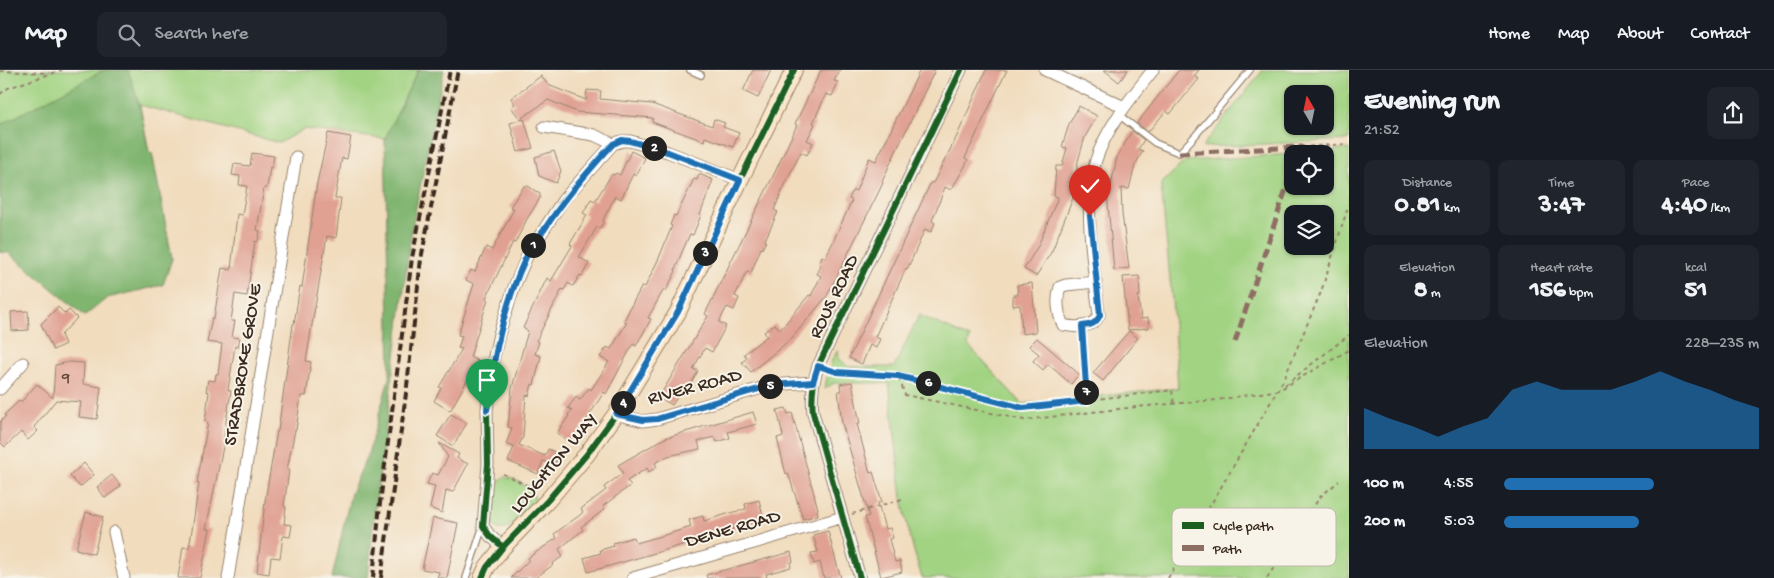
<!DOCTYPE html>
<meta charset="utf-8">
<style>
:root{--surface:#171b24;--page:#20242c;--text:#f1f3f6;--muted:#9ea1a6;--line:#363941;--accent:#1f6fb2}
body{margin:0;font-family:"Gochi Hand",sans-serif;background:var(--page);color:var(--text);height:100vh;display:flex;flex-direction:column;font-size:19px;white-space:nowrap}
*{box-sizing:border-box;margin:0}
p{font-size:16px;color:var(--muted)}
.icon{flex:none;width:28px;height:28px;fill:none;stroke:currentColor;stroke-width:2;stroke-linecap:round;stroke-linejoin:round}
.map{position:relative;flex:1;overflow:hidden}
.drawer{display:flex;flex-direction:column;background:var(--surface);width:425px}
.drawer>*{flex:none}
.needle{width:32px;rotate:351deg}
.fabs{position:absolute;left:1284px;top:15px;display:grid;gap:10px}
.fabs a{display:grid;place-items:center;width:50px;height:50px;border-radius:10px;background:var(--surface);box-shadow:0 1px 4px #0004;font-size:25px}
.pin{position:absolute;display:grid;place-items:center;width:42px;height:42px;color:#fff;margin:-51px -21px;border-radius:50% 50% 50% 0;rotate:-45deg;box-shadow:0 0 5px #0007}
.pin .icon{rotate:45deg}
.km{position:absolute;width:25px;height:25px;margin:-12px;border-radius:50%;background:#222;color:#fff;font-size:14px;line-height:25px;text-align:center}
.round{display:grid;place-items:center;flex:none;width:52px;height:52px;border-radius:10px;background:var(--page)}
.overview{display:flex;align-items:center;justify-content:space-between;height:85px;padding:0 15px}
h1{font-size:28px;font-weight:700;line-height:38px}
.metrics{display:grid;grid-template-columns:repeat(3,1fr);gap:8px;height:85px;padding:5px 15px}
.metrics div{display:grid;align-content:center;border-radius:10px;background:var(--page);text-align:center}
.metrics b{font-size:25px;font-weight:700}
.metrics small{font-size:14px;font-weight:400}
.metrics p{font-size:14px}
.chart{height:140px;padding:10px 15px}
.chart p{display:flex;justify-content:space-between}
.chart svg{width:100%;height:90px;margin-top:5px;fill:var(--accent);opacity:.7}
ul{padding:0 15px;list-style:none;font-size:16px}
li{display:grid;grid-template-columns:80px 60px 1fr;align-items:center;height:38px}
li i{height:12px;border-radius:6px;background:var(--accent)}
header{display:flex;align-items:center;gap:30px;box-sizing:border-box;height:70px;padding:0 25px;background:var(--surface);border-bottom:1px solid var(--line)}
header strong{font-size:24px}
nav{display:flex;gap:28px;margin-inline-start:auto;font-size:18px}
.search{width:350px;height:45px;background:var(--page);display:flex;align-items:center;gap:12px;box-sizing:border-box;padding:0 18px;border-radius:10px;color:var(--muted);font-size:19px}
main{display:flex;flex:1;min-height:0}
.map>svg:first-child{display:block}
.green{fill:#a1d382;stroke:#6e7e50;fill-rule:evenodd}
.forest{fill:#80b570;stroke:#5e7047}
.building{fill:#e0a193}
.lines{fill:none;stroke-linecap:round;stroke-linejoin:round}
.lane-casing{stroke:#96836e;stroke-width:8}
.street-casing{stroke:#96836e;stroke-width:13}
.secondary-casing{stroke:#96836e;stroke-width:18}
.path{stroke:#96836e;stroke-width:2;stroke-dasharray:4 4;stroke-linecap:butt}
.lane{stroke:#fff;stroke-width:5.5}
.street{stroke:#fff;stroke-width:11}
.secondary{stroke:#fde5c5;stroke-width:16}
.rail{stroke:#3b2a1e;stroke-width:4;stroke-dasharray:8 4;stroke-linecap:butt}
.quiet{stroke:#8d6e63;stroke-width:5;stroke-dasharray:10 5;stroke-linecap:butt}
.cycleway-casing{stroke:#f7f3e8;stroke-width:9}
.cycleway{stroke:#1b5e20;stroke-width:6}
.route-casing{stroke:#fff;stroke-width:10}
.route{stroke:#1f6fb2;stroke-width:6}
.labels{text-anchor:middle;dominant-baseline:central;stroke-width:4;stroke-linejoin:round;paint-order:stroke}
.number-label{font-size:16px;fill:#64483b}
.street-label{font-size:19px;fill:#3b2a1e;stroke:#f7f3e8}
.key{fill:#f7f3e8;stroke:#bfb7ab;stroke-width:1}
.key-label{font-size:14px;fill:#3b2a1e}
</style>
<header>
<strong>Map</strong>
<div class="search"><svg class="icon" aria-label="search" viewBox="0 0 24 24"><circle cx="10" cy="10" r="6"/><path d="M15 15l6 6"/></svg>Search here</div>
<nav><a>Home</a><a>Map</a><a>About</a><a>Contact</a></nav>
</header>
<main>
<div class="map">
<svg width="1349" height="508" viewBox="0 0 1349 508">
<rect width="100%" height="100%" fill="#f7f3e8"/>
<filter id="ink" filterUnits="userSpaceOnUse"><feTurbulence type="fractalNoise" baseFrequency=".02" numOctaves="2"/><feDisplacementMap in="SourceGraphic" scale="10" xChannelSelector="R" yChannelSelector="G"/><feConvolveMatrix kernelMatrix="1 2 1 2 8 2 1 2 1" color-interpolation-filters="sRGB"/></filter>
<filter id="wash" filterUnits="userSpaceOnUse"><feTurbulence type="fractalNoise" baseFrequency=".0096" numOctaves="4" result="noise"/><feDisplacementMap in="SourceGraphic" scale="20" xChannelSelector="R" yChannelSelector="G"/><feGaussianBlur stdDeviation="1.12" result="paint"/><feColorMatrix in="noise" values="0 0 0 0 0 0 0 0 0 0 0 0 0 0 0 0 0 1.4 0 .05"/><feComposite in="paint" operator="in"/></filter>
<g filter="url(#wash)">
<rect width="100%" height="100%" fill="#f1dcbd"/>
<!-- green -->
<path class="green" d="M0,0H418L385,69L304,59L279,73L140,35L149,82L152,83L172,189L0,182Z
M1263,0H1349V70L1202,77ZM1292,24H1325V56H1292Z
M1349,79V508H922L909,464L902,428L889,313H834L824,319L832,290L838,280L839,288L848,297H894L919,245L970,268L968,275L1022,334L1178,318L1173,241L1161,114L1185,91L1292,84V116H1325V84H1293ZM1292,144H1325V176H1292Z
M504,407C515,408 531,417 535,428L534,431L508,458L500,460L494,456L493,452L497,413Z"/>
<!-- forest -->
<path class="forest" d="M104,0H128L139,34L149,82L152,83L172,189L163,215L107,228L85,246L9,183L0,182V55Z
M418,0H444L412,157L373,455L368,508H332L351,423L368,384L390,305L385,69Z"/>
<g id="blocks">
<!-- building -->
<path class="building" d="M753,0H771L758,28L743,21Z
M821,0H840L834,11L838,12L832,26L826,24L813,53L815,54L807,70L813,73L807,85L801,82L789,106L774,140L778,142L765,170L766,171L762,179L761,178L751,203L747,201L735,226L739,228L734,240L727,237L719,252L726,256L712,282L705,278L693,299L698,301L691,314L686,323L682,320L672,335L659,327L708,246L705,244L776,100L797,55L795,54Z
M920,0H935L889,96L882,112L883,113L827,226L791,269L751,302L742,292L747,288L744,284L767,266L764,262L775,254L780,260L809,225L811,226L821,206L817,204L821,195L819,194L822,186L825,188L833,172L852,130L849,129L853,120L856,121L869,88L876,91Z
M986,0H1007L965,88L968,90L964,98L951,120L945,117L932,151L935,153L931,162L925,159L911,191L907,199L906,198L875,267L880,269L876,278L870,275L862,294L849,288L931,112L933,113L957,66Z
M1104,0H1128L1119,12Z
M1179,0H1199L1194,6L1199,9L1170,44L1166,41L1148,62L1137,53Z
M541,6L548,15L586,30L587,20L601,21L600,29L652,34L712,56L714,49L725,53L723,57L739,63L733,77L705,67L704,71L652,52L653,48L577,42L548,30L520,49L511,37L515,34L511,28Z
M1079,36L1097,46L1085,67L1078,91L1073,128L1052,181L1036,206L1024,199L1038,176L1058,127L1054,126L1056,96H1062L1067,78L1062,77L1069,54Z
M524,49L533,78L518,82L510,53Z
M1132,61L1144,70L1138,79L1143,81L1135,95L1129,119L1121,118L1122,144L1129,198L1114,200L1107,124H1109L1117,87Z
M328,63L351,67L347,89L342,88L335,128H341L336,168L327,166L319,213L306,291L311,292L306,326H301L296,360H295L287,400H289L284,436L286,437L284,454L292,455L290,467L283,466L280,488L271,487L269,504L257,502L265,431L277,361H278L293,254H294L300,216L302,217L317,113Z
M554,81L561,101L556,113L539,106L535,87Z
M631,81L645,88L636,106L633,104L621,129L615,126L603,150L604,151L600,158L597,157L579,187L589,193L582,206L580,205L573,216L568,213L564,220L562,219L536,271L539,272L535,284L541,286L534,315L532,314L529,326L526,325L523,367L519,375L545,386L548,379L559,384L554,395L543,391L538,404L508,391L514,377L506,374L512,358L508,357L512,318L528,261L523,258L547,208L551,211L572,176L570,174L587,145L583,143L591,129L595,131L612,104L614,105L616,103L620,105Z
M252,83L274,86L272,98L270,97L267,118H264L257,160L260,161L258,172L255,171L247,226L235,224L231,251H235L232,267L240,268L238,277L235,276L228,320L231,321L225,358L223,377L206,459H210L200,508H178L183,477L189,478L193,454L199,413H197L208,352L205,351L209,322L206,321L208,310L215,311L216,304H218L222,274L207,272L212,248H214L222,198L231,200L237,144L242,145L247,116L239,115L240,106L232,105L234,94L250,96Z
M699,104L713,110L700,145H701L693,165L690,164L682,182L675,200L676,201L666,221L664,219L648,248L651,249L636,276L633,274L606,324L604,322L571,374L557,363L569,346L568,345L572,340L568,338L576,327L580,330L589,318L591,320L609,292L600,287L607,277L611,279L627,252L624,251L631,236L642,216L645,217L659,188L672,156L670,155L674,145L676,146L694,109L697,110Z
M524,116H528L540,124V128L527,149L515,173L513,172L486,228L488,229L485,239L470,287L478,291L450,341L434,331L441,318L439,317L462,279L458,278L462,266L458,265L474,214L466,210L471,200L475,202L486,177L492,180L514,139L510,137Z
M1139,206L1140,226H1138L1141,249L1148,248L1149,258L1128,260L1123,207Z
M1032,213L1036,262L1022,264L1020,235L1013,236V225H1018L1017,215Z
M58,237L65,244L69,240L77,248L61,265L65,274L53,280L41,254Z
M28,241L29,260L12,261L11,242Z
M1129,261L1138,268L1103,311L1093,303Z
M1037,268L1079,304L1071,314L1048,294L1043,300L1033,291L1039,284L1029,276Z
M69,292L84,293L83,314L101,317L97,349L79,347L81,332L56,330L34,357L38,361L28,370L21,362L5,377L0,372V352L6,346L4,345L20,330L21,332L37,314L53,328L55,295Z
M852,312L860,354H857L870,403L873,402L882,432L878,433L885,459L890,458L893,468L889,469L895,492L900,491L902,502L881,507L865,447L869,446L842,353L838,321H841L840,314Z
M786,338L788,344L792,343L818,439L817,440L818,445L803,449L788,403L786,404L777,368L783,366L777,340Z
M753,342L757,354L728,362L730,368L717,372L715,367L698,371L700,379L668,386L655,393L657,397L649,402L647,398L627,411L631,415L603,436L605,439L581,457L583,460L559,479L563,486L552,494L553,495L535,508H511L529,490L528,488L557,468L554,464L580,445L583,442L581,439L606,420L604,417L623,403L618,395L665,368Z
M451,344L467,353L453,376L437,366Z
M439,373L459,384L457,388L468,394L453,422L446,420L442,443L430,438L435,416L427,414L432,403L438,405L448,387Z
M84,393L94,405L80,417L70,406Z
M112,405L121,416L105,428L97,417Z
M759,430L764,449L669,479L588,502L584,488L601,483L600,480L614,476L613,473L634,467L636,473L665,465L691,457L689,450L703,446L704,451L727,444L746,439L745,434Z
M86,442L103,447L94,484L76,479Z
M433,448L458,453L447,508H437L439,502L422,499Z
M828,461L837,495L841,508H824L820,492L814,494L811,483L818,482L813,465Z
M791,482L793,492L790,493L791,497L766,504L767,508H707L706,505Z"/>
</g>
</g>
<g filter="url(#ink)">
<use href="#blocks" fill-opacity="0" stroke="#96836e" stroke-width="1"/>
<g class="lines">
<!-- lane casing -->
<g class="lane-casing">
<path id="lane" d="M690,0L701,5
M1119,45L1155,73L1179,83L1195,66L1250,0
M466,508L483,456"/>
</g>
<!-- street casing -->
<g class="street-casing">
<path id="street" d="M1045,0L1124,37
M544,57L594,65L613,74
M1096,212L1066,215L1060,217C1056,228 1058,245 1063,255C1076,258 1094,258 1099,245C1094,199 1082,133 1096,90C1107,56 1132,27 1153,0
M0,319L23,293
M616,344L643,351L657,349L772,315L813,312
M114,462L124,508
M503,477L490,466L483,456L488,394L487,340L491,300L499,264L514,217L528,184L563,130L613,74L622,71H630L668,82L740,110
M228,508L296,87
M633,508L843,447
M860,508L813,343C811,326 813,312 818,296L961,0"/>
</g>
<!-- secondary casing -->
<g class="secondary-casing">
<path id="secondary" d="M482,508L487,497L503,477L548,430L587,384L616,344L678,242L740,110L794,0"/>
</g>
<!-- path -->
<path class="path" d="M0,1L49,3
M0,24L8,18L62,0
M1301,77L1349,74
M1083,268L1087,331
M830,299L837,301L898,305L905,325L1024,350L1136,337L1217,330L1279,320L1349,280
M898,305L1023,338L1172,320L1174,334
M1285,315L1349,265
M503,404L533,418
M852,444L902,429
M1168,508L1283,311L1321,222L1349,134
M1267,508L1320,427L1339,411"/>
<!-- lane -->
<use href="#lane" class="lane"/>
<!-- street -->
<use href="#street" class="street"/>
<!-- secondary -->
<use href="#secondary" class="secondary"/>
<!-- rail -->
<path class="rail" d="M373,508L380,433L412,188L450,0
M381,508L407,316L421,189L458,0"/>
<!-- quiet -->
<path class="quiet" d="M1179,83L1301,77L1298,84
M1235,272L1292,101"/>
<!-- cycleway casing -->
<g class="cycleway-casing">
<path id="cycleway" d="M503,477L490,466L483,456L488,394L487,340L491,300L499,264L514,217L528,184L563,130L613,74L622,71H630L668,82L740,110
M482,508L487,497L503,477L548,430L587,384L616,344L678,242L740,110L794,0
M860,508L813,343C811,326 813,312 818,296L961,0"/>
</g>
<!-- cycleway -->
<use href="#cycleway" class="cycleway"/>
</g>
</g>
<g class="lines" filter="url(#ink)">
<!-- route casing -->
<g class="route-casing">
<path id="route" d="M487,340C493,286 504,234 527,185C531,177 538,168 544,160C564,129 588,101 613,74L622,70L630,71L668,82L740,110L678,242L616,344L643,350L657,349L772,315L813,312L818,296L837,302L898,306L1023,338L1087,331L1082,256C1091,255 1096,254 1100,245L1090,146"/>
</g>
<!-- route -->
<use href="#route" class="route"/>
</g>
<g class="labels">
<!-- number labels -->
<g class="number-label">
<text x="66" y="309">9</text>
</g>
<!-- street labels -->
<g class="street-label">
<text transform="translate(835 227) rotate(-64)">ROUS ROAD</text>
<text transform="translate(244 295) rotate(-81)">STRADBROKE GROVE</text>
<text transform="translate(695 318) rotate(-15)">RIVER ROAD</text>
<text transform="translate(555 394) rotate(-50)">LOUGHTON WAY</text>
<text transform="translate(733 460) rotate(-16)">DENE ROAD</text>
</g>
</g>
<!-- legend -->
<rect x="1172" y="438" width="164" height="58" rx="8" class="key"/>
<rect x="1182" y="452" width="22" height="7" fill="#1b5e20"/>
<rect x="1182" y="475" width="22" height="6" fill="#8d6e63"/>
<g class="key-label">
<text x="1213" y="460">Cycle path</text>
<text x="1213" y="483">Path</text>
</g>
</svg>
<div class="fabs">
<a><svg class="needle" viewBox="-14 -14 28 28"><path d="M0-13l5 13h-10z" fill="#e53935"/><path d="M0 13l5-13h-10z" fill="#9ea1a6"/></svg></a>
<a><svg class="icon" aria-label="locate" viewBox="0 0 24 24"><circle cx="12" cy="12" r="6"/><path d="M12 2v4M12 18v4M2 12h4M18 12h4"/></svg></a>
<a><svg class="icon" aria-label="layers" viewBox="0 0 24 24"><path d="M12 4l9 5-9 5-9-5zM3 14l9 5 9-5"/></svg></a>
</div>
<div class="pin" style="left:487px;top:340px;background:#1e9e55"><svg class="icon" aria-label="arrive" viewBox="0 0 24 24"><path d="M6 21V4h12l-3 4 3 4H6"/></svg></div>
<div class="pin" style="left:1090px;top:146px;background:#d93025"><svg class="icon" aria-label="check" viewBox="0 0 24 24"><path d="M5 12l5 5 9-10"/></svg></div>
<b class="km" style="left:533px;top:175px">1</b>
<b class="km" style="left:654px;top:78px">2</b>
<b class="km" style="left:705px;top:183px">3</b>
<b class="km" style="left:623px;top:333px">4</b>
<b class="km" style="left:770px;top:316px">5</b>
<b class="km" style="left:928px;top:313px">6</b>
<b class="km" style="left:1086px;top:322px">7</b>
</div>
<section class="drawer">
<div class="overview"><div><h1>Evening run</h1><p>21:52</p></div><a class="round"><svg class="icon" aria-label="share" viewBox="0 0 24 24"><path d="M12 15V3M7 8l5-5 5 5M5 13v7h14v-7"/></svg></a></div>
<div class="metrics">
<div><p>Distance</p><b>0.81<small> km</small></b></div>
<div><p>Time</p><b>3:47</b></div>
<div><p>Pace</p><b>4:40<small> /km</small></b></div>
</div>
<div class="metrics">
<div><p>Elevation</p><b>8<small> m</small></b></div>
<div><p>Heart rate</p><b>156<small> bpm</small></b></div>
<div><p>kcal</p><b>51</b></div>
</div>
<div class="chart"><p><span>Elevation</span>228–235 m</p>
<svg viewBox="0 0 160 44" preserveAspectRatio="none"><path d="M0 44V24L10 29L20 33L30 38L40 33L50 29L60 15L70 11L80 15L90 15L100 15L110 11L120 6L130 11L140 15L150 20L160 24V44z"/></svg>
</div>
<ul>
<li><b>100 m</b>4:55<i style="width:59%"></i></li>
<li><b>200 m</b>5:03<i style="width:53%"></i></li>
</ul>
</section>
</main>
